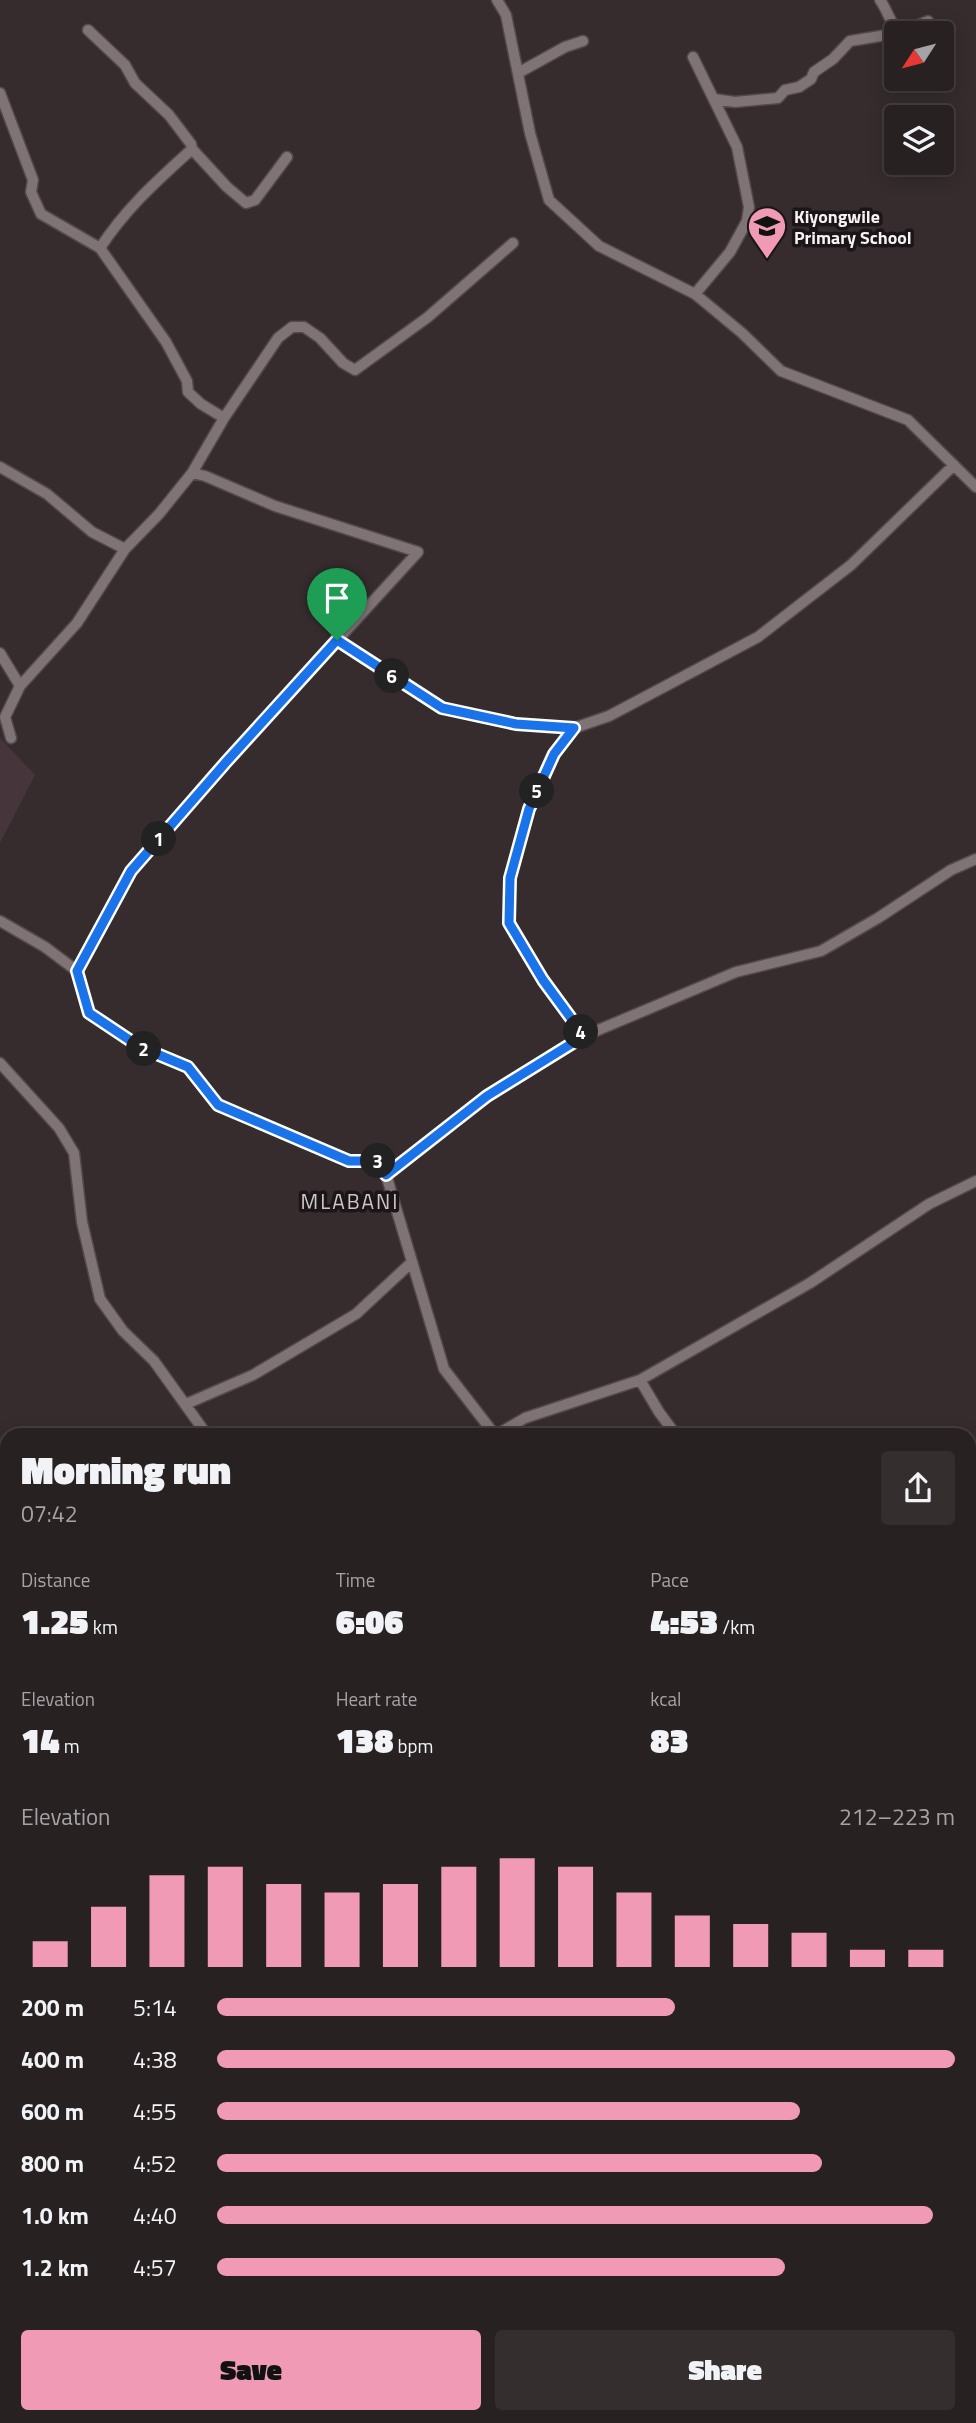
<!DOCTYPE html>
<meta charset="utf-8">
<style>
:root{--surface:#282122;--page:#342e2f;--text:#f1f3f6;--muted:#a5a3a5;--line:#443e40;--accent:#f09ab5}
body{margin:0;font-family:"Titillium Web",sans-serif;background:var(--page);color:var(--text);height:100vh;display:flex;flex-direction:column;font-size:26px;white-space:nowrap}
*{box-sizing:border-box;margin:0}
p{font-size:23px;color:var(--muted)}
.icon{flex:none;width:38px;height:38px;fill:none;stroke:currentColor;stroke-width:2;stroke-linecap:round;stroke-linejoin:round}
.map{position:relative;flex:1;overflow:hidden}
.sheet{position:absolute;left:0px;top:1428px;width:976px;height:996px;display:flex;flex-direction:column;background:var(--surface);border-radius:21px 21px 0 0;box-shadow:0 4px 18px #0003,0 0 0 2px var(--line)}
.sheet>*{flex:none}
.needle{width:46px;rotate:234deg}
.tools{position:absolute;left:884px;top:21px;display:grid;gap:14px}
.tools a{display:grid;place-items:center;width:70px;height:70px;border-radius:7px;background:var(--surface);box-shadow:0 4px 18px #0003,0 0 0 2px var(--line);font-size:35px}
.pin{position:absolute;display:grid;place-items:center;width:60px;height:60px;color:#fff;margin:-72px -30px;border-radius:50% 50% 50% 0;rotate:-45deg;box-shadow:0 0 7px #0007}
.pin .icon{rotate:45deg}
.km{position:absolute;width:35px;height:35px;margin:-18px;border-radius:50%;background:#222;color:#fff;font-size:19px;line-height:35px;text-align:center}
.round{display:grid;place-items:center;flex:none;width:74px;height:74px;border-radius:7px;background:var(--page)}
.head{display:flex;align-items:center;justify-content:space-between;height:119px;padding:0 21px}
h1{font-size:38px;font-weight:800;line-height:52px}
.stats{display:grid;grid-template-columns:repeat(3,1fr);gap:10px;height:119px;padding:7px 21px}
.stats div{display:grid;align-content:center}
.stats b{font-size:35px;font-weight:800}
.stats small{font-size:19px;font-weight:400}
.stats p{font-size:19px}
.chart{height:196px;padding:14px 21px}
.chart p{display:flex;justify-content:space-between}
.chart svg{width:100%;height:126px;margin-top:7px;stroke:var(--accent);stroke-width:6}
.primary-button{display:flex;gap:14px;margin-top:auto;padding:14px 21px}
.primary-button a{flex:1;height:80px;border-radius:7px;background:var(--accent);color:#111;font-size:28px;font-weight:800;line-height:80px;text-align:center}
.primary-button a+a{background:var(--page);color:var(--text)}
ul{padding:0 21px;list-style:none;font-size:23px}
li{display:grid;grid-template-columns:112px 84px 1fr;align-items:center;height:52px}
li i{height:18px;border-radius:9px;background:var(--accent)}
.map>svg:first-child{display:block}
.built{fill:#46353a}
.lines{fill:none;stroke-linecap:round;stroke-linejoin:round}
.minor-casing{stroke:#52494c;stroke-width:13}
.minor{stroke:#7f7376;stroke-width:10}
.route-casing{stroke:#fff;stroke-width:14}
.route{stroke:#1a73e8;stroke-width:9}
.labels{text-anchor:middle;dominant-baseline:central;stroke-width:7;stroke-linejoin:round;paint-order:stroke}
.poi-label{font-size:18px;font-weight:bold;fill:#f8f1f3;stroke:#1a1517;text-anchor:start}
.quarter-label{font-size:21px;letter-spacing:2px;fill:#d1c4c7;stroke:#1a1517}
</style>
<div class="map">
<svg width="976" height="2423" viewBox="0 0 976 2423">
<rect width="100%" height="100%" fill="#362c2e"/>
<!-- built -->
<path class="built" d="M0,738L35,775L0,843Z"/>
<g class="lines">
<!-- minor casing -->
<g class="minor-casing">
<path id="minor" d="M497,0L506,15L530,133L549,200L599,246L695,294L742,333L781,371L908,420L976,487
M880,0C888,11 890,23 899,33L928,21
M88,30L125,65L135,83L169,115L191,144L192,149L227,187L246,203L255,200L287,157
M693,57L737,147L749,207L747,221L730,252L695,294
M518,73L565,47L583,41
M0,93L33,180L31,192L41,214L100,248L166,342L187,381L188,392L201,404L224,418
M714,99L735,102L778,98L785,90L799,87L811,79L814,72L833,59L850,41L899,33
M100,248C127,207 156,182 192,149
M0,467L47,494L92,532L125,549
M337,640L442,708L515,724L574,728
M0,653L20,686
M11,738L5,717L20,686L77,623L125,549L159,514L192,473L224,418L278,338L292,327H304L320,338L343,363L355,370L428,317L513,243
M0,921L45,947L77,971L89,1013L140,1047L188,1067L217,1105L349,1161H382L444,1369L495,1435
M77,971L131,871L227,761L418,552L275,506L205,476L192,473
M584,1036L543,980L509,923L510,879L529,809L553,754L574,728L609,716L758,637L851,565L954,465
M0,1063L59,1128L74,1153L82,1222L100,1299L123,1331L154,1361L207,1435
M386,1175L487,1096L584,1036L736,972L821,951L878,918L951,870L976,859
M640,1380L659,1412L676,1435
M186,1404L253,1375L356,1314L412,1262
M496,1435L525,1418L640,1380L810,1283L929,1204L976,1181
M0,1620L7,1630
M0,1761L7,1776
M970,1814L976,1818
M0,1953L7,1963
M970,2191L976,2203
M0,2313L7,2320
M119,2417L127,2423
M715,2417L723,2423
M732,2417L733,2423
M370,2423L371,2417
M748,2423L759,2417
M939,2423L950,2418"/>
</g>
<!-- minor -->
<use href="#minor" class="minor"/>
</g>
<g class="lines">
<!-- route casing -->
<g class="route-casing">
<path id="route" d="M337,640L442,708L516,724L574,728L554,754L529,809L510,878L509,923L543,980L584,1036L487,1096L386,1175L382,1161H349L218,1105L188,1067L140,1047L89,1013L77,971L131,871L227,761Z"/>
</g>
<!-- route -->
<use href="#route" class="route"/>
</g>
<!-- icons -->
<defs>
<g id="school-pin" transform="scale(2.0125)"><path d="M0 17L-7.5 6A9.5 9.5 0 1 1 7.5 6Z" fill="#f09ab5" stroke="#1a1517"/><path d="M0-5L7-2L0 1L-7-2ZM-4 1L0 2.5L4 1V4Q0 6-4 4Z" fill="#111"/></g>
</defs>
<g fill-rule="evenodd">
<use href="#school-pin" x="767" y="226"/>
</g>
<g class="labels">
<!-- poi labels -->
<g class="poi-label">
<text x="794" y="216">Kiyongwile<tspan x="794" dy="21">Primary School</tspan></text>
</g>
<!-- quarter labels -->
<g class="quarter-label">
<text x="350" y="1201">MLABANI</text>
</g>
</g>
</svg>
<div class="tools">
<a><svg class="needle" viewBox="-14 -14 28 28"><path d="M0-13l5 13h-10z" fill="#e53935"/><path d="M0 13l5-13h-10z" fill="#a5a3a5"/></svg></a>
<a><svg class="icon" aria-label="layers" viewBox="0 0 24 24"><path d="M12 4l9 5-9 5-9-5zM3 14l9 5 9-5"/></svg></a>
</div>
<div class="pin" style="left:337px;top:640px;background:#1e9e55"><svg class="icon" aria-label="arrive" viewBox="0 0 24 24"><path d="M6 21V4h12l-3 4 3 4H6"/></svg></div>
<b class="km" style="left:159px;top:839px">1</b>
<b class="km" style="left:144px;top:1049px">2</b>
<b class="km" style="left:378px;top:1161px">3</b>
<b class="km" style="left:581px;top:1032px">4</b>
<b class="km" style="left:537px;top:791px">5</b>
<b class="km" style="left:392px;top:676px">6</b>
<section class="sheet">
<div class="head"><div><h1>Morning run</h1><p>07:42</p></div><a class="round"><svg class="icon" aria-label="share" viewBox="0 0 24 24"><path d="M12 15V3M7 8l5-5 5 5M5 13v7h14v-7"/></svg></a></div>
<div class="stats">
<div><p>Distance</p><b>1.25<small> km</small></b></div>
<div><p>Time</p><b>6:06</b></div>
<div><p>Pace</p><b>4:53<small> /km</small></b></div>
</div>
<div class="stats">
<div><p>Elevation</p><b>14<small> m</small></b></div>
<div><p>Heart rate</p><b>138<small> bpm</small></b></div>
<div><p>kcal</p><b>83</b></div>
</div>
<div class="chart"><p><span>Elevation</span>212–223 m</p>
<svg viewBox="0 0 160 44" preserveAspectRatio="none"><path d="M5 44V35M15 44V23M25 44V12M35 44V9M45 44V15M55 44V18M65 44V15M75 44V9M85 44V6M95 44V9M105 44V18M115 44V26M125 44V29M135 44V32M145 44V38M155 44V38"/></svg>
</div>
<ul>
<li><b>200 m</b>5:14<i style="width:62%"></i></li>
<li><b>400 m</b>4:38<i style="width:100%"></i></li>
<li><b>600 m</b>4:55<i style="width:79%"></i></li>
<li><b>800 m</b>4:52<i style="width:82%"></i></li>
<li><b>1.0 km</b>4:40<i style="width:97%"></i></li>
<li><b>1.2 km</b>4:57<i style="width:77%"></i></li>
</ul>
<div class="primary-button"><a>Save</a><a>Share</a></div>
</section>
</div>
